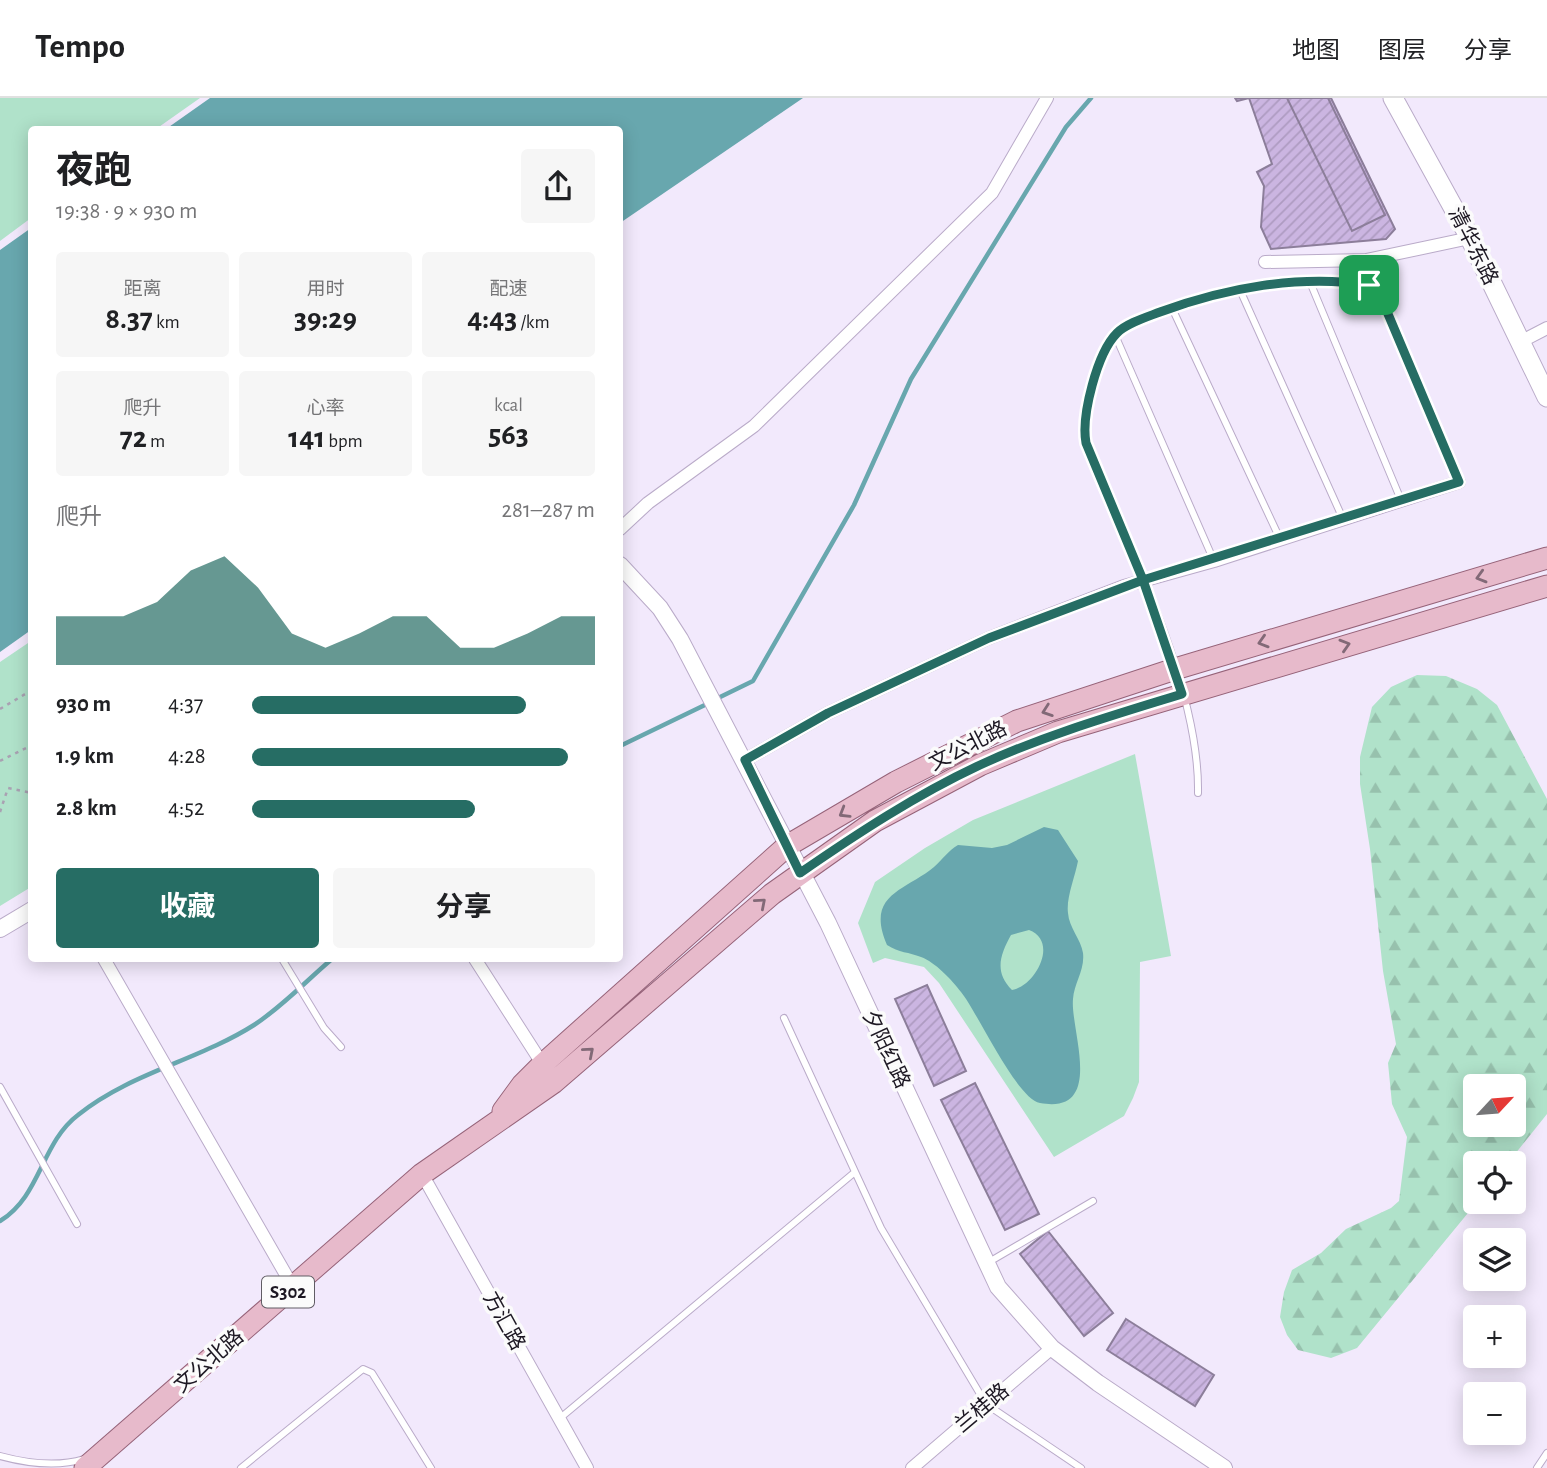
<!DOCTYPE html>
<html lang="zh">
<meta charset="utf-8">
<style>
:root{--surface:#fff;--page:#f6f6f6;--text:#202124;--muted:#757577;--line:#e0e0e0;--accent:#266d64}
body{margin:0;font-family:"Alegreya Sans","Noto Sans SC",sans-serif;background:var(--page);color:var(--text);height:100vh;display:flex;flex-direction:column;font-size:26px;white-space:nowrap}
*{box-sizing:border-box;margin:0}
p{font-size:23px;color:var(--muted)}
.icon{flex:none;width:38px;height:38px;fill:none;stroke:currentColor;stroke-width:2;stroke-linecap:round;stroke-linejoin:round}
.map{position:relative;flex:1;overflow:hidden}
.side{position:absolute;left:28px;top:28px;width:595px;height:836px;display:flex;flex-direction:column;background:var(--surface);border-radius:7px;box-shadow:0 4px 18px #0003}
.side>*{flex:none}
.needle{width:46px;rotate:64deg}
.buttons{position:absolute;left:1463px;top:976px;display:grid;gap:14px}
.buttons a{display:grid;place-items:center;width:63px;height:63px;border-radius:7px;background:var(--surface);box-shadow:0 4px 18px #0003;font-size:35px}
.pin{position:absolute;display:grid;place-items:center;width:60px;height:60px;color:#fff;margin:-30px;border-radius:14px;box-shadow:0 4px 10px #0006}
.round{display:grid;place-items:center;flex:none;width:74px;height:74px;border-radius:7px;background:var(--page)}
.head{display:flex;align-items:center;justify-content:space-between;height:119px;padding:0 28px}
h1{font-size:38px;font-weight:700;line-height:52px}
.stats{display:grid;grid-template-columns:repeat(3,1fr);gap:10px;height:119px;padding:7px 28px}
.stats div{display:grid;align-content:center;border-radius:7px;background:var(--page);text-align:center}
.stats b{font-size:30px;font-weight:700}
.stats small{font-size:19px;font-weight:400}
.stats p{font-size:19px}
.chart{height:196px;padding:14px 28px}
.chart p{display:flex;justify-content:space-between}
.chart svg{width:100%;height:126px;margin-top:7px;fill:var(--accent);opacity:.7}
.primary-button{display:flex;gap:14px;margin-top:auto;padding:14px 28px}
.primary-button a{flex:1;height:80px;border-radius:7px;background:var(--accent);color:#fff;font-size:28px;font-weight:700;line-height:80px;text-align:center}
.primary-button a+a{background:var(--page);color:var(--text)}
ul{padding:0 28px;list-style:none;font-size:23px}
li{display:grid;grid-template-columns:112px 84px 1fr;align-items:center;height:52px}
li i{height:18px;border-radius:9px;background:var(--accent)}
header{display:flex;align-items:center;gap:42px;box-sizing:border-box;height:98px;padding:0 35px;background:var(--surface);border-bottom:2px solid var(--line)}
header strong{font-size:33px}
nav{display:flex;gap:38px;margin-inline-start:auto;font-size:24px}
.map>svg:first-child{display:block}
.forest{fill:url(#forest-firs);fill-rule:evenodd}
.park{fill:#b0e2ca}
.water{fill:#68a7ae;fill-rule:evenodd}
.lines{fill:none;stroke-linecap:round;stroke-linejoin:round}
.stream{stroke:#68a7ae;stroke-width:4.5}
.building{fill:url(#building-hatch);stroke:#8c7e9a;stroke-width:2}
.service-casing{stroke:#baabc9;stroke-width:8}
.minor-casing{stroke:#baabc9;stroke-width:14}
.tertiary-casing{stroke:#baabc9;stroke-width:18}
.secondary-casing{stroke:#baabc9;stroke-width:21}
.primary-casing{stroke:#966379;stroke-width:23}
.path{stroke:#a9a1b2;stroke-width:2.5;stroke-dasharray:3.5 5;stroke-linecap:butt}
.service{stroke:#fff;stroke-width:6}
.minor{stroke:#fff;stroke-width:12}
.tertiary{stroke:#fff;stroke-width:16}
.secondary{stroke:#fff;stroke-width:19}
.primary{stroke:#e7bacb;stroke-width:21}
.oneway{stroke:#826977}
.route-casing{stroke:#fff;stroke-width:14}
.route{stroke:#266d64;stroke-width:9}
.labels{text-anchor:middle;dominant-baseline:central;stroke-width:7;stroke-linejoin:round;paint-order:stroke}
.shield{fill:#fbfbfb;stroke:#605c64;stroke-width:2}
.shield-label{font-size:19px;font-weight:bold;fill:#1d1823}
.street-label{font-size:21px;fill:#1d1823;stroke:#fbfbfb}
</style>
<header>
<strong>Tempo</strong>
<nav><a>地图</a><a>图层</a><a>分享</a></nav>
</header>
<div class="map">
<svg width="1547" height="1370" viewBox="0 0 1547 1370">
<defs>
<pattern id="forest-firs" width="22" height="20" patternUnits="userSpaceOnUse" patternTransform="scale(1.75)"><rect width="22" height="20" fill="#b0e2ca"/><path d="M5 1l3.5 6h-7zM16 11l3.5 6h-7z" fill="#97c1ad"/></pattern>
<pattern id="building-hatch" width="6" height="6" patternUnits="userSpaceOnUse" patternTransform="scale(1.75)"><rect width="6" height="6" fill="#cbb5e1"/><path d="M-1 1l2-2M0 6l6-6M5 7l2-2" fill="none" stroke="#ae9bc1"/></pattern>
</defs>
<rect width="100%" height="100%" fill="#f2e9fc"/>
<!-- forest -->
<path class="forest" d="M1417,577L1446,578L1477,591L1497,607L1547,701V1016L1507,1066H1475L1477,1104L1357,1250L1331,1260L1298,1252L1287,1237L1280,1219L1284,1194L1292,1172L1321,1155L1346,1131L1391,1110L1399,1103L1407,1039L1392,1006L1388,965L1396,946L1383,873L1370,751L1360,686V659L1372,609L1391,589ZM1475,989H1514V1027H1475Z"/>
<!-- park -->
<path class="park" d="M0,0H200L156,31L32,32L31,120L0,143Z
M31,543V789L0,808V564Z
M1135,656L1171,858L1140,864L1139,984L1133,1000L1124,1018L1054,1059L939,885L924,869L885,860L873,865L858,825L875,784L925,750L973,722Z"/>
<!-- water -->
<path class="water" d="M210,0H803L620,125V32L166,31Z
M31,130V532L0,554V152Z
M1044,729L1058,732L1078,763C1075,779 1066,800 1068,815C1069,830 1081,841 1083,855C1085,872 1074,885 1073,901C1070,932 1106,1017 1040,1005C1016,1000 978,915 961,894C952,882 935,864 921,859C909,854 899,855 887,847C865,796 905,793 934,769C943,761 948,753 958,747L992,750L1007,747ZM1029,832C1059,843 1036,888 1012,892C994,874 1000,857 1011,837Z"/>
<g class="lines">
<!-- stream -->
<path class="stream" d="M716,601L753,583L854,407L911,281L1066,29L1091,0
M620,648L709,605
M0,1123C41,1098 41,1045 78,1017C130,975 199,962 254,927C282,909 307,882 332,861"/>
</g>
<!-- building -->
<path class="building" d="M1235,0H1331L1395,131L1386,141L1271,151L1261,129L1264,88L1257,74L1272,66L1249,0L1237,3Z
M1287,0H1328L1385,117L1352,133Z
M927,887L966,973L934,988L895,901Z
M975,985L1039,1116L1005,1132L941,1002Z
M1048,1133L1113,1215L1084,1238L1020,1156Z
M1126,1221L1214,1277L1195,1308L1107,1252Z"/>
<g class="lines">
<!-- service casing -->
<g class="service-casing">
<path id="service" d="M1310,184L1401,402
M1240,192L1343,421
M1172,210L1280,441
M1115,237L1214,463
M1198,695C1200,589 1127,444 1086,345C1085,340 1083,334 1083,329C1082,310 1104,247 1118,234C1152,202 1324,169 1367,186C1372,188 1376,193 1380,197L1459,384
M282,861L324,930L341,949
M784,920L881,1130L986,1306L1081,1370
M0,989L77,1126
M989,1164L1093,1103
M559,1321L855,1074
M0,1358C26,1365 58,1369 84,1361
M241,1370L363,1271L372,1275L431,1370
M1537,1370L1547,1355"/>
</g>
<!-- minor casing -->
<g class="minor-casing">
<path id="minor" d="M1265,164L1366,162L1470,140
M1520,244L1547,230
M620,431L648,405L754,328L992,95L1047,0
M745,662L828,615L989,540L1124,488L1214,463L1459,384
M104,861L293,1189
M475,861L545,970
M422,1076L587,1370
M912,1370L1052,1250"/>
</g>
<!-- tertiary casing -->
<g class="tertiary-casing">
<path id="tertiary" d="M620,467L660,510L680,541L828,825L998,1189L1052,1250L1098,1285L1224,1370
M0,831L32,812"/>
</g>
<!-- secondary casing -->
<g class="secondary-casing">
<path id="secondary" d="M1393,0L1470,140L1547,299"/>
</g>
<!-- primary casing -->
<g class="primary-casing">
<path id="primary" d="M503,1013L522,987L543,966L787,748L896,684L1017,623L1175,571L1547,460
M85,1370L422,1076L553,985L772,796L875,723L980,667L1058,634L1547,488"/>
</g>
<!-- path -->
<path class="path" d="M0,611L32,592
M0,663L32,647
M0,714L8,690L32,695"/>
<!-- service -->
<use href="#service" class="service"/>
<!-- minor -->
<use href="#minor" class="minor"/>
<!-- tertiary -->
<use href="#tertiary" class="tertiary"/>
<!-- secondary -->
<use href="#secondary" class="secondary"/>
<!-- primary -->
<use href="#primary" class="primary"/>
</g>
<!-- one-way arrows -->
<defs><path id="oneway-chevron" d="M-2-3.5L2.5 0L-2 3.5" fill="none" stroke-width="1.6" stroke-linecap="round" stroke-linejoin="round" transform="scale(1.75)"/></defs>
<g class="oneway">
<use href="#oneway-chevron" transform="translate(1481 479) rotate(164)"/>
<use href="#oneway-chevron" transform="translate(1263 544) rotate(163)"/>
<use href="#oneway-chevron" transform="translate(1345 547) rotate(-17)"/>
<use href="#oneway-chevron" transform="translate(1047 613) rotate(161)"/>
<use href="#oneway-chevron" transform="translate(844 715) rotate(149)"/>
<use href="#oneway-chevron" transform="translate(761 805) rotate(-41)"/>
<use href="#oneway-chevron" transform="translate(589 954) rotate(-41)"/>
</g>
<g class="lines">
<!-- route casing -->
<g class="route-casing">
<path id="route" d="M1369,187C1300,176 1225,190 1160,214C1147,219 1127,225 1117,235C1097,255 1081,318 1086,345L1143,482L989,540L828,615L745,662L800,775C858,735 916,697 980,667C1045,637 1114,617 1182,596L1143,482L1459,384L1380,197L1369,187"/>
</g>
<!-- route -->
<use href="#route" class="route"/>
</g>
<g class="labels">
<!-- shield labels -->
<rect class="shield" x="262" y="1178.5" width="52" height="31" rx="5"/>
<g class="shield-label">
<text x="288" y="1194">S302</text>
</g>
<!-- street labels -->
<g class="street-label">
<text transform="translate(1473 148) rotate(63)">清华东路</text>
<text transform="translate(968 648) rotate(-27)">文公北路</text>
<text transform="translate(886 951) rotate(65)">夕阳红路</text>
<text transform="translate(504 1223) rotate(61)">方汇路</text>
<text transform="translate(209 1263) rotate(-41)">文公北路</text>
<text transform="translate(982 1310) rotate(-40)">兰桂路</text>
</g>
</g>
</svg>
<div class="buttons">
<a><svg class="needle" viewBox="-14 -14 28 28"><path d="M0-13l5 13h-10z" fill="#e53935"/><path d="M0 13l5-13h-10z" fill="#757577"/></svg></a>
<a><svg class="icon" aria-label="locate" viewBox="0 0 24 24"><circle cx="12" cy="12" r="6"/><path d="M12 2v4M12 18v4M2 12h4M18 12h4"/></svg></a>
<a><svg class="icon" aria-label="layers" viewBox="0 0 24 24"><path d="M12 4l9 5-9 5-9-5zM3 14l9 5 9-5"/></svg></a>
<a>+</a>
<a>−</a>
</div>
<div class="pin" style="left:1369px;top:187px;background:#1e9e55"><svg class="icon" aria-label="arrive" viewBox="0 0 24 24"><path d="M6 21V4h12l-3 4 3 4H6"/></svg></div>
<section class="side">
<div class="head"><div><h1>夜跑</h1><p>19:38 · 9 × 930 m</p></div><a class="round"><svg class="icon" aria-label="share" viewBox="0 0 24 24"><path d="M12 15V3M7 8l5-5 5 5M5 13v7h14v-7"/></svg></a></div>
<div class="stats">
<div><p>距离</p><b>8.37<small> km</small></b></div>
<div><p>用时</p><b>39:29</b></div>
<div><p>配速</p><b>4:43<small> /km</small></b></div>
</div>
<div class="stats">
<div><p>爬升</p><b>72<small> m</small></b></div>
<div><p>心率</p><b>141<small> bpm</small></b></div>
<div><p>kcal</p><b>563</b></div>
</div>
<div class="chart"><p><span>爬升</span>281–287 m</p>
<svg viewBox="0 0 160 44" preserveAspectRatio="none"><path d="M0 44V27L10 27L20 27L30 22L40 11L50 6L60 17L70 33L80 38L90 33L100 27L110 27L120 38L130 38L140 33L150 27L160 27V44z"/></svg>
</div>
<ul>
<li><b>930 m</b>4:37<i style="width:80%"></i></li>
<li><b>1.9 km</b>4:28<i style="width:92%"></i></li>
<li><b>2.8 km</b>4:52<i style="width:65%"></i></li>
</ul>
<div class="primary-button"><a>收藏</a><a>分享</a></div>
</section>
</div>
